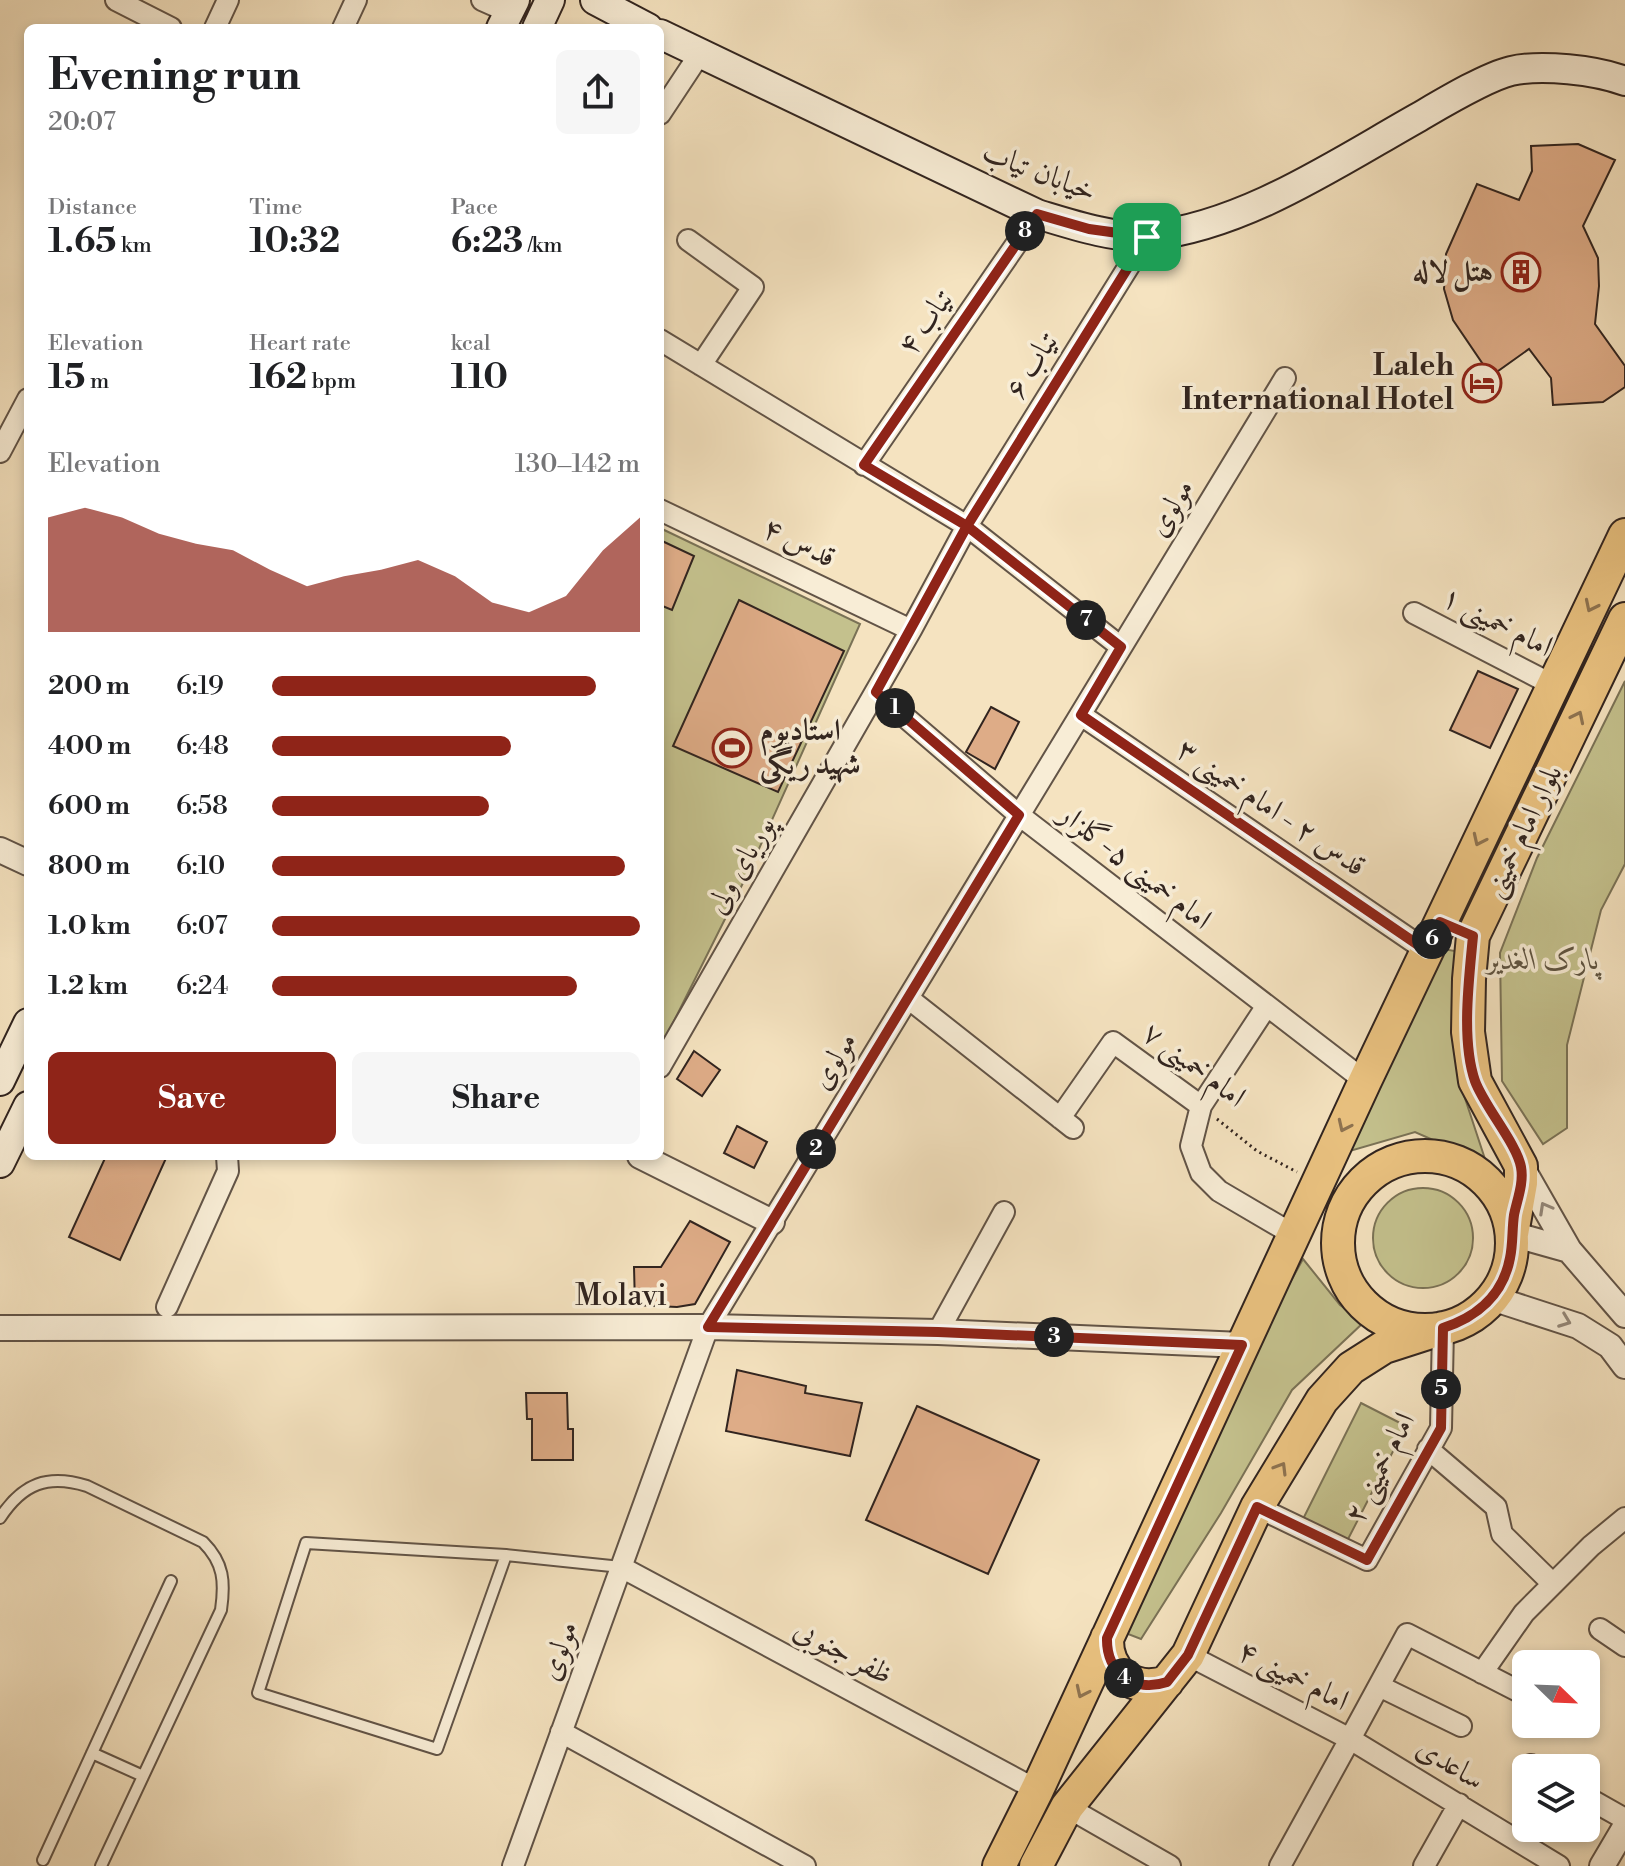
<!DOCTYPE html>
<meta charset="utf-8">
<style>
:root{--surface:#fff;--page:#f6f6f6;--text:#202124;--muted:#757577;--accent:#8f2418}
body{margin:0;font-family:"Libre Bodoni",Amiri,serif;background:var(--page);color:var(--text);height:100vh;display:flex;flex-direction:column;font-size:30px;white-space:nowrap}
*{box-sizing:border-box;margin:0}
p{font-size:26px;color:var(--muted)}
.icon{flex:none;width:44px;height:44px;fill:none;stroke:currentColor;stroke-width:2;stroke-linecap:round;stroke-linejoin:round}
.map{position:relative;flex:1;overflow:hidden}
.details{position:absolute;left:24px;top:24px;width:640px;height:1136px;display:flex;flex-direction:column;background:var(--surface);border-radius:12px;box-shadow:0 4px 12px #0003}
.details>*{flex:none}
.needle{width:52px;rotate:113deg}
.fabs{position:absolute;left:1512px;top:1650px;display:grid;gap:16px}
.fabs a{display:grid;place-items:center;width:88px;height:88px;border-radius:12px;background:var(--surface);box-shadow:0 4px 12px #0003;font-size:40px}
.pin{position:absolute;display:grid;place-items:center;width:68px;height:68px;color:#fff;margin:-34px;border-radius:16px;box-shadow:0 4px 12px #0006}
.km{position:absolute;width:40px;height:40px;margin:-20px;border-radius:50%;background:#222;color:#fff;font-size:22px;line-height:40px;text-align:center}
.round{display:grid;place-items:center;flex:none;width:84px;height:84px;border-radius:12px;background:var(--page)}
.overview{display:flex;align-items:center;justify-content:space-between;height:136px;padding:0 24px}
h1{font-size:44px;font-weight:700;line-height:60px}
.stats{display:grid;grid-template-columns:repeat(3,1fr);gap:12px;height:136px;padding:8px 24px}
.stats div{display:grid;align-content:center}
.stats b{font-size:34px;font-weight:700}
.stats small{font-size:22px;font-weight:400}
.stats p{font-size:22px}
.chart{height:224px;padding:16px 24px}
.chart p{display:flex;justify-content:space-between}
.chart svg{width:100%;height:144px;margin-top:8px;fill:var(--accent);opacity:.7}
.primary-button{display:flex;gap:16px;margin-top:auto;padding:16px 24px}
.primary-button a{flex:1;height:92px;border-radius:12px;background:var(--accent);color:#fff;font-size:32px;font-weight:700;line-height:92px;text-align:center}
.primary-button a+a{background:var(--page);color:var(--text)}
ul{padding:0 24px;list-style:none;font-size:26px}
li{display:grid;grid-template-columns:128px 96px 1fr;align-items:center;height:60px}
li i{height:20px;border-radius:10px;background:var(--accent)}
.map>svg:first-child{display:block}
.green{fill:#c4c18d;stroke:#7a7256;stroke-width:2}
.building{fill:#deac87;stroke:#31241f;stroke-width:2}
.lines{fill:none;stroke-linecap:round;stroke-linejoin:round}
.service-casing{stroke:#625447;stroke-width:14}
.minor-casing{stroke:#625447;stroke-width:24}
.tertiary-casing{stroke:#625447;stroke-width:28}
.secondary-casing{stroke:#31241f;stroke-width:32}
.primary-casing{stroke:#31241f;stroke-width:36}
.path{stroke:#31241f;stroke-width:3;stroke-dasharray:2 4;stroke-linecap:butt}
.service{stroke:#f8edd6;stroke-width:10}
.minor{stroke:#f8edd6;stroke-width:20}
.tertiary{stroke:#f8edd6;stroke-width:24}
.secondary{stroke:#f8edd6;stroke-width:28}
.primary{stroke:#eac280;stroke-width:32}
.oneway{stroke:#8e7350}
.oneway2{stroke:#94887a}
.route-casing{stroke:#fff;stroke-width:16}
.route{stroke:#8f2418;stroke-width:10}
.labels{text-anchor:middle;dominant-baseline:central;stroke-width:7;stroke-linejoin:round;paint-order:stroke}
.street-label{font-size:30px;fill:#31241f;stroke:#f8edd6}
.poi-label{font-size:30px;font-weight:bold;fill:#31241f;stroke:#f8edd6;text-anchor:end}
.park-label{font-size:30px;font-style:italic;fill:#5d5340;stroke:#f8edd6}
</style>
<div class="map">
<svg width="1625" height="1866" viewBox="0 0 1625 1866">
<rect width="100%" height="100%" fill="#f5e3c0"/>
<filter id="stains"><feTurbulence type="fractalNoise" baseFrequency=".0025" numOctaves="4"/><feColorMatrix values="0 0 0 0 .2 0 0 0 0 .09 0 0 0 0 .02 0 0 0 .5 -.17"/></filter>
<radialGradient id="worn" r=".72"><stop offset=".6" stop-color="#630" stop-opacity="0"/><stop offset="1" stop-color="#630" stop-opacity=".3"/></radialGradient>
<!-- green -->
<path class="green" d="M660,528L860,624L749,871L660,1049Z
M1625,681V864L1601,910L1567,1045V1128L1543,1144L1502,1081L1500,953L1537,858Z
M1437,948L1455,951L1458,1077L1486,1162L1479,1167L1449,1147L1415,1132L1343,1153Z
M1373 1238a50 50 0 1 1 100 0a50 50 0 1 1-100 0Z
M1303,1259L1340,1305L1364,1322L1292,1390L1221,1513L1141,1639L1115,1629L1243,1368Z
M1361,1403L1406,1426L1345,1545L1301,1523Z"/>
<!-- building -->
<path class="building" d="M1578,144L1615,160L1583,226L1598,258L1599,286L1595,324L1625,366V387L1603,402L1553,405L1551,378L1529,349L1491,376L1453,320L1444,289L1446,254L1477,184L1519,200L1532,171L1531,146Z
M660,540L694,556L672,610L660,605Z
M739,600L844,651L778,792L673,746Z
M1478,671L1518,689L1490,748L1450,730Z
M991,707L1019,722L995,769L966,752Z
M694,1051L720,1070L702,1096L677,1079Z
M737,1126L767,1142L754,1168L724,1153Z
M106,1156H167L120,1260L69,1237Z
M690,1221L730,1242L695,1304L677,1307L635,1305L634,1267H661Z
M737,1370L806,1386L805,1393L862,1403L850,1456L726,1431Z
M526,1393H567L568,1429H573V1460H532V1419H527Z
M917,1406L1039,1460L988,1574L866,1520Z"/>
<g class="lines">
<!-- service casing -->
<g class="service-casing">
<path id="service" d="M0,1518C23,1483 48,1474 87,1486L203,1542C224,1563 225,1582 221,1610L101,1866
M506,1555L437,1749L258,1693L306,1543L506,1555L621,1567
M92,1753L143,1776
M43,1860L171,1581"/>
</g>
<!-- minor casing -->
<g class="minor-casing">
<path id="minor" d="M116,0L171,28
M482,0L509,12
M215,28L228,0
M343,28L356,0
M660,114L699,55
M688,240L753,287L701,365
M660,340L967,526L1121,647
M0,452L28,399
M864,465L1037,214
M660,510L911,630
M1414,613L1553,685
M876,692L1019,815L1365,1081
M1081,715L1427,951
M908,998L1073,1128
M1266,1007L1201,1106L1191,1146L1201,1173L1219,1191L1294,1235
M660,1067L911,630L967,526L1147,237
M1060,1118L1113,1042L1201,1106
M167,1307L228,1171L227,1156
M938,1332L1004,1212
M1428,1449L1496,1507L1502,1534L1553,1584
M1257,1507L1367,1560L1441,1428L1443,1328
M621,1567L1037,1790
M1600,1629L1625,1646
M1188,1655L1350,1739L1407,1634L1526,1695
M1482,1673L1524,1613L1591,1546L1625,1518
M1379,1686L1461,1726
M561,1732L805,1866
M1531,1765L1535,1768
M1586,1797L1625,1819
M1067,1807L1170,1866
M513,1866L708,1327L1285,378
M1280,1866L1350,1739L1559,1866
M1424,1866L1459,1804"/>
</g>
<!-- tertiary casing -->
<g class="tertiary-casing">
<path id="tertiary" d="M0,850L28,863
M640,1156L772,1222
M1521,1166L1569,1250
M1512,1234L1569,1250L1625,1315
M1492,1298L1578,1326L1610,1346L1625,1366
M0,1328L708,1327L938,1332L1242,1345
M1602,1866L1625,1827"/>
</g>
<!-- secondary casing -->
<g class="secondary-casing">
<path id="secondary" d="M595,0L648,28
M501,28L515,0
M537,28L550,0
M660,34L1037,214C1067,223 1118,240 1149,236C1245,226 1337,163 1419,117C1443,103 1486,77 1511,71C1541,64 1596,70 1625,81
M0,1081L28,1023
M0,1163L28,1106"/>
</g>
<!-- primary casing -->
<g class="primary-casing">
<path id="primary" d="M1338 1243a87 87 0 1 1 174 0a87 87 0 1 1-174 0Z
M1512,1234L1521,1183V1166L1475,1081L1468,1032L1469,979L1473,936L1625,619
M1107,1638C1106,1673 1134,1693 1167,1682
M999,1866L1037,1790L1365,1081L1625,535
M1036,1866L1067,1807L1188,1655L1257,1507L1322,1400L1351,1368L1384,1347L1443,1328"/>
</g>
<!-- path -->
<path class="path" d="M1217,1119L1257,1151L1297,1172"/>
<!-- service -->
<use href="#service" class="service"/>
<!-- minor -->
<use href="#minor" class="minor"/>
<!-- tertiary -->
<use href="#tertiary" class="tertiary"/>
<!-- secondary -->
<use href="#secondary" class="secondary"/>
<!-- primary -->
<use href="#primary" class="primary"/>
</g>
<!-- one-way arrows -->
<defs><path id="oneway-chevron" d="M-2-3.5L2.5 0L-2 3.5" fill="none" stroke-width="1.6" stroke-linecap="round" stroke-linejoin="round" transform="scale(2)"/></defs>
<g class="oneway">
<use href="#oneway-chevron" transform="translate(1591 606) rotate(116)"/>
<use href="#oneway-chevron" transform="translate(1578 717) rotate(-64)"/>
<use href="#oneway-chevron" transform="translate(1479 840) rotate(115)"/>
<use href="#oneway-chevron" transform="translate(1344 1126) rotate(115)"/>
<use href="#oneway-chevron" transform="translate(1281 1468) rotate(-59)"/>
<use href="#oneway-chevron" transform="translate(1082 1692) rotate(115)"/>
</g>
<g class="oneway2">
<use href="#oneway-chevron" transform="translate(1545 1208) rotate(-119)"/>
<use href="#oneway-chevron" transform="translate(1565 1321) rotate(21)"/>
</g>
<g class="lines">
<!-- route casing -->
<g class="route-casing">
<path id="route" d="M1147,237L967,526L876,692L1019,815L708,1327L938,1332L1242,1345L1107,1638C1106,1673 1134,1693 1167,1682L1188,1655L1257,1507L1367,1560L1441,1428L1443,1328C1477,1317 1503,1295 1510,1258C1513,1244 1512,1229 1514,1215C1517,1200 1524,1183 1521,1167C1517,1144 1484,1106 1475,1081C1461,1040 1469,979 1473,936L1440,922L1427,951L1081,715L1121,647L967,526L864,465L1037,214L1089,229L1147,237"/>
</g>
<!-- route -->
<use href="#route" class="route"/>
</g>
<!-- icons -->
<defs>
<g id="building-ring" transform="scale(2)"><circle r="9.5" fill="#f8edd6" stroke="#8f2418" stroke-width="1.5"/><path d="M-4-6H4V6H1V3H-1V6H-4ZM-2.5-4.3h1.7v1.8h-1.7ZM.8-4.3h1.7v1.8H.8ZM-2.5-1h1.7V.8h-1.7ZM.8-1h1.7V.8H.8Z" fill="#8f2418"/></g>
<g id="hotel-ring" transform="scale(2)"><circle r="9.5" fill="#f8edd6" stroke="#8f2418" stroke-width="1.5"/><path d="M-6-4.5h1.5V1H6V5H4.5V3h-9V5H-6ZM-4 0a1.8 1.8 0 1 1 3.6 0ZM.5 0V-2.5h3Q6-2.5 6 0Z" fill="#8f2418"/></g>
<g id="stadium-ring" transform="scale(2)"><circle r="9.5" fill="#f8edd6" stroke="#8f2418" stroke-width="1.5"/><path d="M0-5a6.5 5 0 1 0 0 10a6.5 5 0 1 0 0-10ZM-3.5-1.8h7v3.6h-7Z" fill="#8f2418"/></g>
</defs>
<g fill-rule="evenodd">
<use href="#building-ring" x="1521" y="272"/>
<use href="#hotel-ring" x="1482" y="383"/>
<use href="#stadium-ring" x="732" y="748"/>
</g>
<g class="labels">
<!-- street labels -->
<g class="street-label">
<text transform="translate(1039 172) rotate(21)">خیابان تیاب</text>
<text transform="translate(926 322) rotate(-55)">تیاب ۴</text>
<text transform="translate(1032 365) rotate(-58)">تیاب ۶</text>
<text transform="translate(1171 508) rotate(-59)">مولوی</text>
<text transform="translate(799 543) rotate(26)">قدس ۴</text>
<text transform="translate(1497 622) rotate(27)">امام خمینی ۱</text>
<text transform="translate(1271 808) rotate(34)">قدس ۲ - امام خمینی ۳</text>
<text transform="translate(1523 831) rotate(-64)">بلوار امام خمینی</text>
<text transform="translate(741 865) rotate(-60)">پوریای ولی</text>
<text transform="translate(1135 867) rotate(38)">امام خمینی ۵-گلزار</text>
<text transform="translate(834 1061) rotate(-59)">مولوی</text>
<text transform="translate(1194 1065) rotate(37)">امام خمینی ۷</text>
<text x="621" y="1296">Molavi</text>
<text transform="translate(1380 1468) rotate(-63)">امام خمینی ۲</text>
<text transform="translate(559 1651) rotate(-70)">مولوی</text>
<text transform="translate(843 1652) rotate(28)">ظفر جنوبی</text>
<text transform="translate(1293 1676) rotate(27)">امام خمینی ۴</text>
<text transform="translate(1450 1764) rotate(31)">ساعدی</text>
</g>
<!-- poi labels -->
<g class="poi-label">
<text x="1493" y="272">هتل لاله</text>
<text x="1454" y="366">Laleh<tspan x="1454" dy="34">International Hotel</tspan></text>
<text x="760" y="731" text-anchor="start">استادیوم<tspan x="760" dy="34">شهید ریگی</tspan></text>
</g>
<!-- park labels -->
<g class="park-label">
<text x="1543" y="960">پارک الغدیر</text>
</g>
</g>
<rect width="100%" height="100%" filter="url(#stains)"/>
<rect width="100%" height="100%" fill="url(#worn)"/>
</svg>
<div class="fabs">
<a><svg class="needle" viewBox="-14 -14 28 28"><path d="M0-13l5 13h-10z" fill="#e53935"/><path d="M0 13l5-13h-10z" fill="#757577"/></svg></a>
<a><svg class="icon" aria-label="layers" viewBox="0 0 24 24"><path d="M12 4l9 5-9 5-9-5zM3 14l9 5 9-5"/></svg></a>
</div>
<div class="pin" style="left:1147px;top:237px;background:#1e9e55"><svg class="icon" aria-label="arrive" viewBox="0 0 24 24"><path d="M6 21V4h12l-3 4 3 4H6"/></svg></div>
<b class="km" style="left:895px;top:708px">1</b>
<b class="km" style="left:816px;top:1149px">2</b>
<b class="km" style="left:1054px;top:1337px">3</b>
<b class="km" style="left:1124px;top:1678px">4</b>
<b class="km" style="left:1441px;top:1389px">5</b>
<b class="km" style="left:1432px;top:939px">6</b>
<b class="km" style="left:1086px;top:620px">7</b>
<b class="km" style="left:1025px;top:231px">8</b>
<section class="details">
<div class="overview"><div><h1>Evening run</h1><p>20:07</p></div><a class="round"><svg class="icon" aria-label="share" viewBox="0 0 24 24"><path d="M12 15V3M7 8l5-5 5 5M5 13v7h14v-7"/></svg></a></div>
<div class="stats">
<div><p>Distance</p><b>1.65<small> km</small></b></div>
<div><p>Time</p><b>10:32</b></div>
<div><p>Pace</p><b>6:23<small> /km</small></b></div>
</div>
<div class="stats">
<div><p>Elevation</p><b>15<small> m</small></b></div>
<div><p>Heart rate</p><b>162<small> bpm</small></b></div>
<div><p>kcal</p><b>110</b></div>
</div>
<div class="chart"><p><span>Elevation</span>130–142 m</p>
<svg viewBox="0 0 160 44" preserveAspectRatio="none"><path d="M0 44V9L10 6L20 9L30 14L40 17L50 19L60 25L70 30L80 27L90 25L100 22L110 27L120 35L130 38L140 33L150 19L160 9V44z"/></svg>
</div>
<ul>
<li><b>200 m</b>6:19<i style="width:88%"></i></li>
<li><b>400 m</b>6:48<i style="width:65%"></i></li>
<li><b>600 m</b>6:58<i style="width:59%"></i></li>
<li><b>800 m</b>6:10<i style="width:96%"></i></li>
<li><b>1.0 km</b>6:07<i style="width:100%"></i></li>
<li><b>1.2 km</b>6:24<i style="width:83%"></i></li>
</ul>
<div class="primary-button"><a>Save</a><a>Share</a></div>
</section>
</div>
